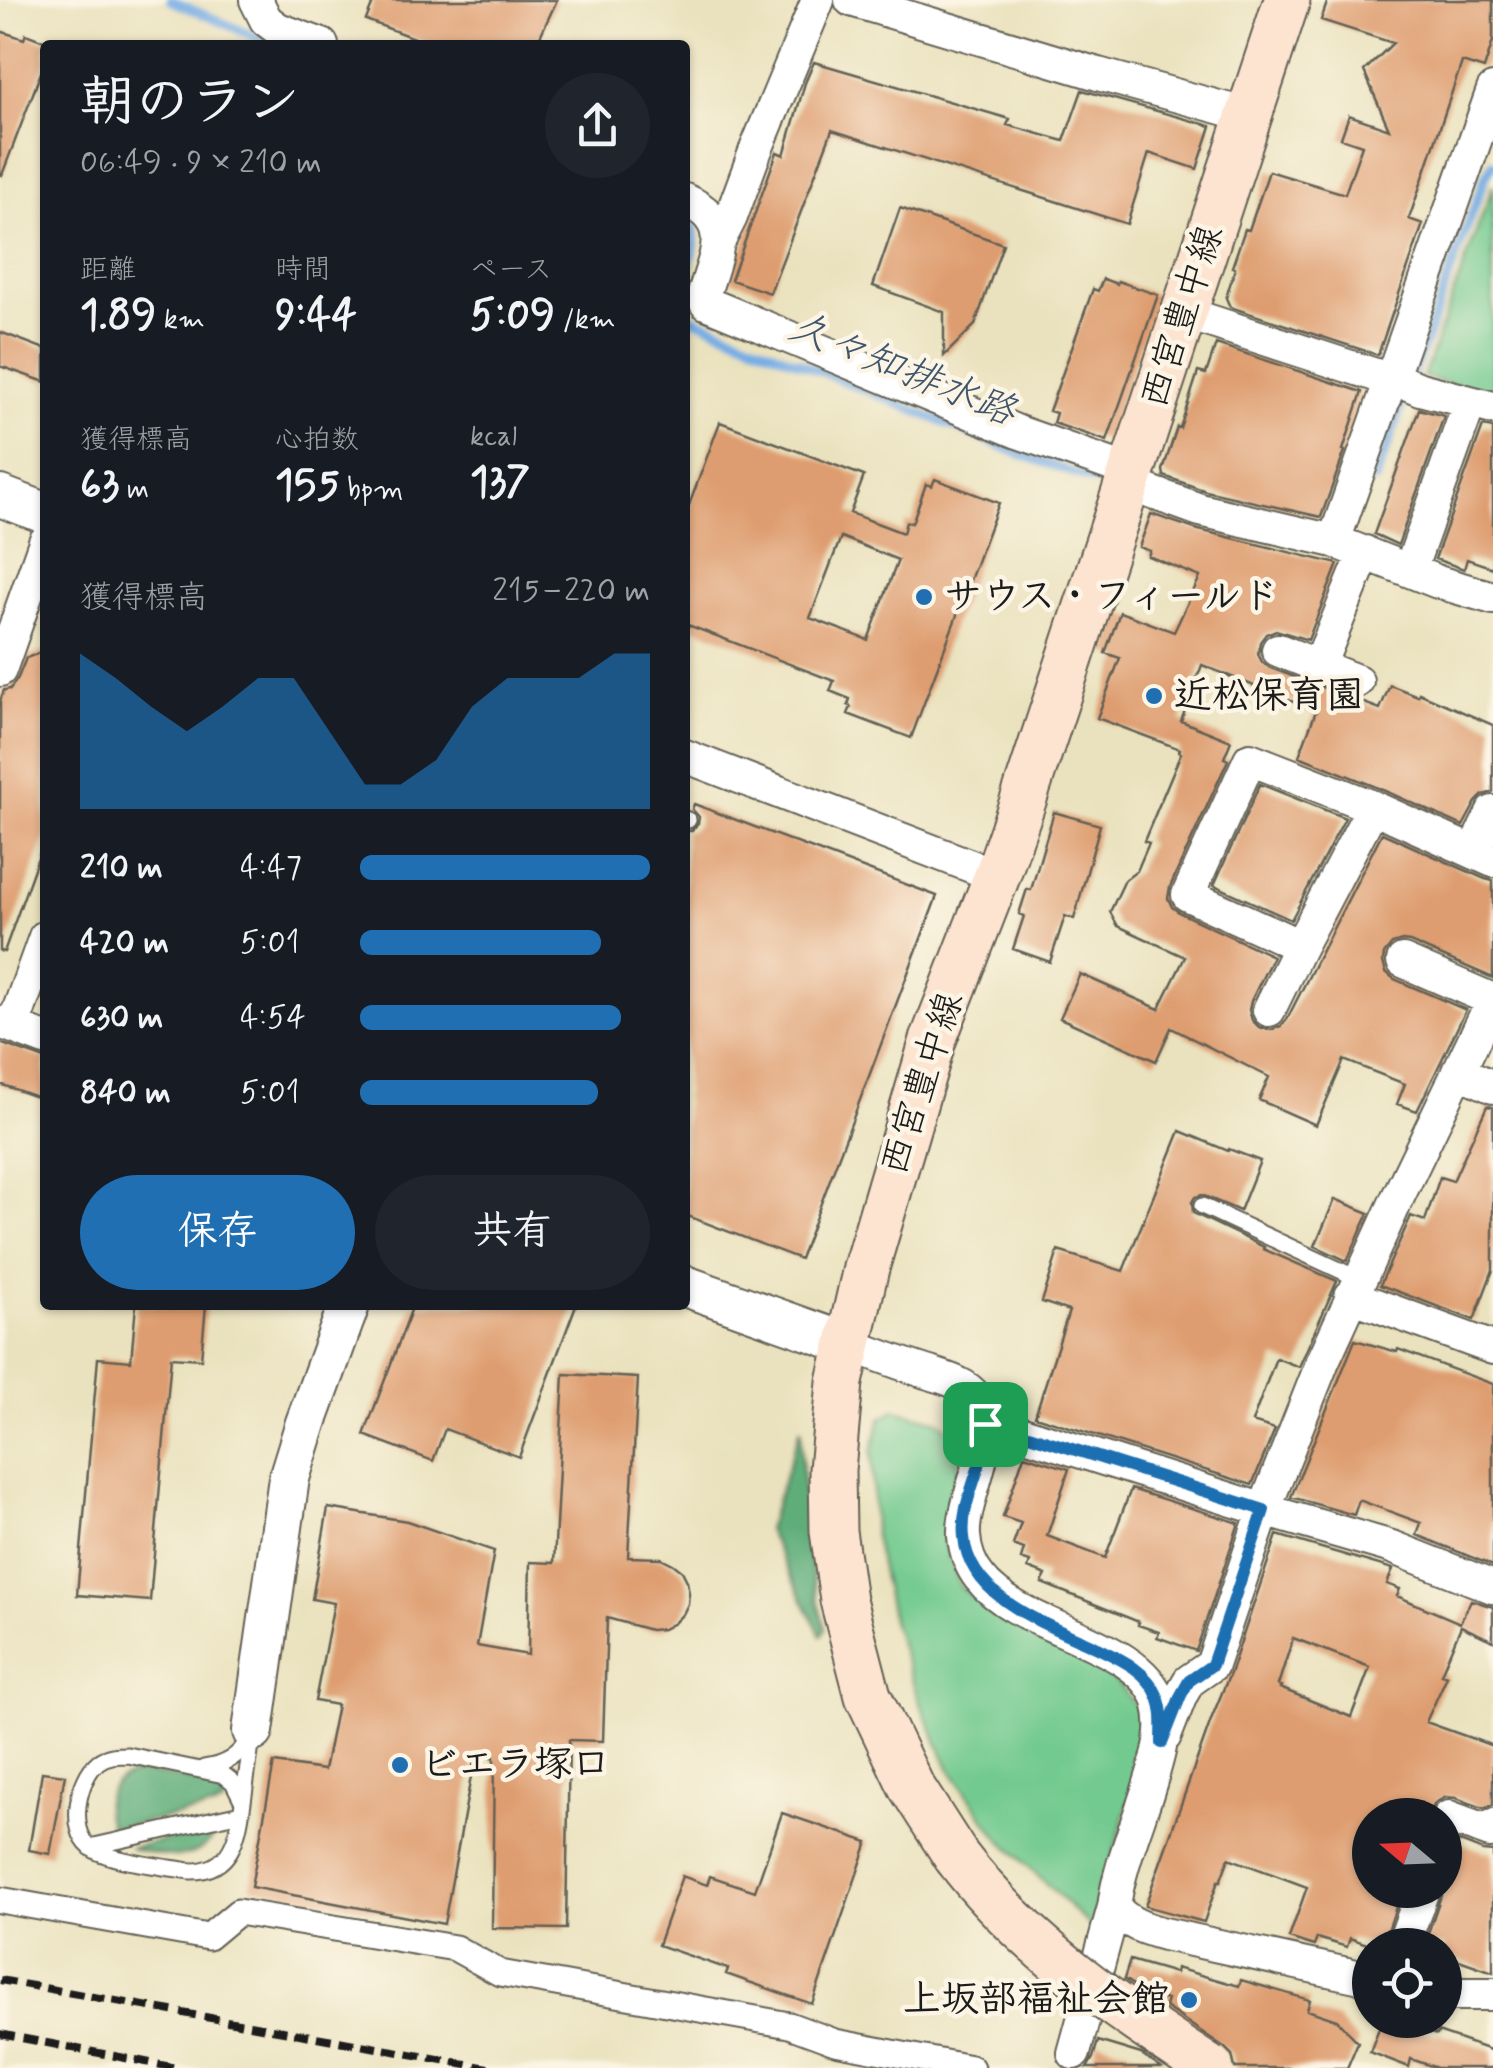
<!DOCTYPE html>
<html lang="ja">
<meta charset="utf-8">
<style>
:root{--surface:#171b24;--page:#20242c;--text:#f1f3f6;--muted:#9ea1a6;--accent:#1f6fb2}
body{margin:0;font-family:Mynerve,"Klee One",sans-serif;background:var(--page);color:var(--text);height:100vh;display:flex;flex-direction:column;font-size:38px;white-space:nowrap}
*{box-sizing:border-box;margin:0}
p{font-size:32px;color:var(--muted)}
.icon{flex:none;width:55px;height:55px;fill:none;stroke:currentColor;stroke-width:2;stroke-linecap:round;stroke-linejoin:round}
.map{position:relative;flex:1;overflow:hidden}
.details{position:absolute;left:40px;top:40px;width:650px;height:1270px;display:flex;flex-direction:column;background:var(--surface);border-radius:10px;box-shadow:0 2px 8px #0004}
.details>*{flex:none}
.needle{width:65px;rotate:289deg}
.tools{position:absolute;left:1352px;top:1798px;display:grid;gap:20px}
.tools a{display:grid;place-items:center;width:110px;height:110px;border-radius:50%;background:var(--surface);box-shadow:0 2px 8px #0004;font-size:50px}
.pin{position:absolute;display:grid;place-items:center;width:85px;height:85px;color:#fff;margin:-42px;border-radius:20px;box-shadow:0 5px 15px #0006}
.round{display:grid;place-items:center;flex:none;width:105px;height:105px;border-radius:52px;background:var(--page)}
.overview{display:flex;align-items:center;justify-content:space-between;height:170px;padding:0 40px}
h1{font-size:55px;font-weight:700;line-height:75px}
.metrics{display:grid;grid-template-columns:repeat(3,1fr);gap:15px;height:170px;padding:10px 40px}
.metrics div{display:grid;align-content:center}
.metrics b{font-size:42px;font-weight:700}
.metrics small{font-size:28px;font-weight:400}
.metrics p{font-size:28px}
.chart{height:280px;padding:20px 40px}
.chart p{display:flex;justify-content:space-between}
.chart svg{width:100%;height:180px;margin-top:10px;fill:var(--accent);opacity:.7}
.primary-button{display:flex;gap:20px;margin-top:auto;padding:20px 40px}
.primary-button a{flex:1;height:115px;border-radius:60px;background:var(--accent);color:#fff;font-size:40px;font-weight:700;line-height:115px;text-align:center}
.primary-button a+a{background:var(--page);color:var(--text)}
ul{padding:0 40px;list-style:none;font-size:32px}
li{display:grid;grid-template-columns:160px 120px 1fr;align-items:center;height:75px}
li i{height:25px;border-radius:12px;background:var(--accent)}
.map>svg:first-child{display:block}
.green{fill:#73ca90;stroke:#487356;stroke-width:2.5}
.forest{fill:#5eae7a;stroke:#3d654b;stroke-width:2.5}
.lines{fill:none;stroke-linecap:round;stroke-linejoin:round}
.stream{stroke:#77ade5;stroke-width:9}
.building{fill:#de9d70;fill-rule:evenodd}
.service-casing{stroke:#646155;stroke-width:19}
.pedestrian-casing{stroke:#646155;stroke-width:29}
.minor-casing{stroke:#646155;stroke-width:36}
.tertiary-casing{stroke:#646155;stroke-width:44}
.secondary-casing{stroke:#646155;stroke-width:49}
.service{stroke:#fff;stroke-width:15}
.pedestrian{stroke:#fff;stroke-width:25}
.minor{stroke:#fff;stroke-width:32}
.tertiary{stroke:#fff;stroke-width:40}
.secondary{stroke:#fde4d1;stroke-width:45}
.rail{stroke:#1c1c1c;stroke-width:8;stroke-dasharray:15 8;stroke-linecap:butt}
.secondary-bridge-casing{stroke:#646155;stroke-width:49;stroke-linecap:butt}
.secondary-bridge{stroke:#fde4d1;stroke-width:45}
.route-casing{stroke:#fff;stroke-width:20}
.route{stroke:#1f6fb2;stroke-width:12}
.poi-dot{fill:#1f6fb2;stroke:#fcf5e5;stroke-width:4}
.labels{text-anchor:middle;dominant-baseline:central;stroke-width:9;stroke-linejoin:round;paint-order:stroke}
.street-label{font-size:38px;fill:#1c1c1c;stroke:#fcf5e5}
.poi-label{font-size:38px;font-weight:bold;fill:#1c1c1c;stroke:#fcf5e5;text-anchor:start}
.water-label{font-size:40px;font-style:italic;fill:#40566c;stroke:#fcf5e5}
</style>
<div class="map">
<svg width="1493" height="2068" viewBox="0 0 1493 2068">
<rect width="100%" height="100%" fill="#fcf5e5"/>
<filter id="ink" filterUnits="userSpaceOnUse"><feTurbulence type="fractalNoise" baseFrequency=".01" numOctaves="2"/><feDisplacementMap in="SourceGraphic" scale="20" xChannelSelector="R" yChannelSelector="G"/><feConvolveMatrix kernelMatrix="1 2 1 2 8 2 1 2 1" color-interpolation-filters="sRGB"/></filter>
<filter id="wash" filterUnits="userSpaceOnUse"><feTurbulence type="fractalNoise" baseFrequency=".0048" numOctaves="4" result="noise"/><feDisplacementMap in="SourceGraphic" scale="40" xChannelSelector="R" yChannelSelector="G"/><feGaussianBlur stdDeviation="2.25" result="paint"/><feColorMatrix in="noise" values="0 0 0 0 0 0 0 0 0 0 0 0 0 0 0 0 0 1.4 0 .05"/><feComposite in="paint" operator="in"/></filter>
<g filter="url(#wash)">
<rect width="100%" height="100%" fill="#eae2be"/>
<!-- green -->
<path class="green" d="M1493,186V395L1423,377Z
M895,1410L939,1421L958,1439L959,1467L947,1517L945,1544L960,1586L984,1608L1110,1674L1138,1708L1143,1744L1137,1774L1092,1928L997,1836L949,1768L919,1701L893,1624L874,1536L872,1452L881,1418Z"/>
<!-- forest -->
<path class="forest" d="M801,1428C803,1496 805,1562 825,1629L821,1635L767,1530Z
M138,1773H150L219,1785L227,1793L223,1804L214,1808L111,1829C98,1801 108,1779 138,1773Z
M220,1828C195,1868 168,1856 129,1848Z"/>
<g class="lines">
<!-- stream -->
<path class="stream" d="M170,0L275,45
M685,222L694,228L695,245L685,277
M685,315L1019,454L1096,481
M1375,480L1486,175L1493,164"/>
</g>
<g id="blocks">
<!-- building -->
<path class="building" d="M374,0H557L536,45H432L366,20Z
M1328,0H1493V41L1484,69L1462,62L1409,219L1423,224L1378,355L1230,307L1226,298L1235,268L1232,267L1245,229L1249,230L1269,171L1345,194L1362,145L1341,138L1349,115L1389,129L1364,71L1393,43L1321,20Z
M0,31L24,39L26,34L52,44L45,45V62L2,175L0,174Z
M814,62L1010,119L1007,125L1064,141L1082,90L1211,126L1197,169L1149,153L1127,224L832,130L770,293L731,280L777,152L784,155L805,83Z
M900,208L1003,244L975,325L944,356V312L873,286Z
M1103,279L1117,284L1118,281L1158,295L1107,441L1053,423L1056,413L1049,411L1093,289L1098,291Z
M0,332L45,349V382L0,366Z
M1216,344L1362,392L1343,450L1345,451L1321,517L1206,491L1164,476L1163,470L1177,427L1180,428L1198,372L1206,374Z
M1419,409L1444,416L1398,545L1374,534Z
M720,422L864,476L850,513L903,533L906,522L912,523L926,484L932,486L935,479L999,503L911,738L848,714L851,707L848,705L850,699L830,691L834,681L685,624V516ZM841,537L898,560L868,640L810,618Z
M1483,426L1493,428V568L1467,559L1464,569L1435,559Z
M1151,514L1195,529L1338,564L1308,640L1276,630L1266,634L1260,642L1258,654L1262,662L1270,668L1380,709L1390,685L1418,696L1419,693L1493,725V792L1483,795L1476,802L1463,826L1381,789L1299,756L1316,711L1202,665L1181,721L1231,741L1224,758L1228,760L1170,887L1168,898L1172,907L1180,913L1273,956L1251,1001L1249,1010L1252,1020L1259,1027L1271,1030L1281,1026L1287,1019L1382,833L1485,879L1493,881V978L1410,942L1402,941L1392,944L1384,954L1383,962L1386,972L1394,979L1466,1010L1417,1111L1397,1104L1405,1084L1344,1060L1316,1125L1259,1100L1269,1077L1171,1028L1156,1061L1060,1018L1080,974L1159,1009L1185,957L1118,926L1110,912L1125,880L1137,871L1149,843L1144,841L1181,753L1179,752L1180,749L1097,718L1120,658L1105,653L1120,612L1174,632L1200,577L1148,556L1150,551L1139,547Z
M45,651V838L4,952L0,951V701L4,690L10,689L18,678L26,658Z
M1260,784L1345,818L1291,920L1214,885Z
M694,804L937,896L800,1259L685,1215V831H691L698,824L699,817L692,809Z
M1054,812L1100,825L1074,919L1065,916L1050,962L1013,949L1024,916L1019,914L1027,889L1031,890Z
M0,1043L45,1059V1100L0,1084Z
M1487,1106L1493,1107V1270L1474,1320L1380,1285L1411,1216L1425,1221L1440,1177L1453,1181Z
M1180,1131L1228,1151L1229,1149L1260,1161L1240,1211L1202,1195L1195,1197L1192,1202L1193,1213L1264,1247L1263,1249L1337,1281L1299,1367L1276,1358L1252,1422L1275,1429L1252,1485L1035,1416L1069,1311L1042,1302L1058,1251L1123,1271Z
M1335,1199L1369,1213L1347,1261L1315,1246Z
M136,1305H206L201,1359L171,1357L150,1601L77,1595L98,1358L131,1361Z
M413,1305H576L519,1457L445,1429L433,1461L364,1435Z
M1355,1340L1397,1352L1398,1349L1493,1384V1566L1417,1535L1421,1523L1359,1500L1354,1515L1291,1497Z
M564,1374L638,1378L628,1557L661,1558L673,1564L682,1571L687,1581L689,1593L688,1604L683,1614L674,1623L663,1629L650,1630L607,1618L603,1741L569,1740L566,1929L492,1928L494,1757L475,1755L444,1924L251,1887L274,1763L324,1770L337,1705L315,1701L334,1603L312,1599L328,1508L407,1521L494,1551L477,1646L528,1655L530,1562L554,1563Z
M1024,1455L1069,1469L1047,1536L1105,1558L1131,1489L1239,1523L1196,1651L1157,1637L1159,1632L1138,1625L1139,1622L1042,1583L1046,1575L1028,1568L1030,1562L1021,1559L1024,1549L1013,1545L1021,1523L1003,1517Z
M1277,1535L1393,1569L1387,1584L1400,1589L1397,1596L1460,1623L1471,1600L1493,1607V1641L1461,1626L1441,1674L1447,1676L1426,1722L1493,1746V1805L1483,1808L1456,1798L1446,1797L1435,1803L1429,1815H1370V1890H1402L1383,1945H1370L1350,1938L1347,1947L1317,1938L1314,1946L1289,1938L1307,1887L1229,1858L1220,1882L1218,1881L1204,1922L1145,1906L1212,1717L1231,1671ZM1293,1638L1370,1667L1351,1717L1280,1688L1281,1686L1278,1685Z
M42,1772L65,1775L50,1854L29,1850Z
M782,1813L868,1842L812,2004L726,1974L728,1969L658,1945L682,1876L707,1885L710,1876L755,1891Z
M1460,1842L1483,1851L1493,1852V1972L1445,1955V1945H1424L1443,1890H1445V1861L1450,1848Z
M1130,1960L1175,1973L1176,1968L1239,1986L1241,1980L1310,2000L1307,2010L1337,2020L1358,2042L1347,2068H1235L1232,2055L1224,2047L1165,2007L1167,2000L1145,1993L1124,1979Z
M1382,2020L1437,2035L1438,2032L1493,2051V2068H1437L1411,2059L1409,2067L1370,2052Z
M1098,2041L1141,2054L1161,2068H1087L1093,2058Z"/>
</g>
</g>
<g filter="url(#ink)">
<use href="#blocks" fill-opacity="0" stroke="#646155" stroke-width="2.5"/>
<g class="lines">
<!-- service casing -->
<g class="service-casing">
<path id="service" d="M685,819L688,820
M1202,1206L1359,1279
M204,1768C225,1765 238,1757 249,1739
M243,1802L233,1782L224,1775L128,1755C118,1755 107,1755 98,1762C78,1779 68,1829 90,1847C106,1861 167,1867 190,1871C233,1872 238,1835 243,1802L253,1731
M90,1847L241,1813"/>
</g>
<!-- pedestrian casing -->
<g class="pedestrian-casing">
<path id="pedestrian" d="M0,1900L208,1937L238,1912L455,1948L500,1973L789,2025L835,2042L971,2068"/>
</g>
<!-- minor casing -->
<g class="minor-casing">
<path id="minor" d="M256,0L266,20L278,29L322,45
M851,0L1098,74L1248,115
M685,200C736,222 715,255 703,297L706,303L1018,432L1132,472
M718,243L731,217L755,152L818,0
M1185,313L1391,380H1399L1420,389L1493,408
M1128,484L1200,510L1334,541L1438,582L1493,598
M1334,541L1493,90
M1410,570L1470,402
M1278,650L1357,681
M1319,666L1365,552
M0,670L45,542
M685,756L997,876
M1473,851L1493,812
M1300,946L1188,895L1250,759L1373,807L1493,861
M1403,961L1493,1000
M1269,1010L1300,946L1373,807
M0,1022L45,1039
M13,1026L45,937
M1458,1071L1493,1087
M1351,1296L1493,1348
M848,1344C872,1353 896,1362 920,1370C934,1375 950,1378 963,1386C1013,1417 961,1493 964,1536C965,1551 971,1567 980,1578C1020,1630 1140,1641 1159,1701C1168,1732 1157,1760 1148,1790C1136,1828 1119,1867 1114,1907C1127,1923 1145,1929 1164,1934L1370,1979
M985,1424L1016,1431L1264,1510L1392,1547L1493,1587
M1165,1736L1181,1695L1189,1681L1212,1665L1264,1510L1323,1361L1397,1199L1493,1000
M1445,1829L1449,1817L1490,1832L1493,1825
M1403,1945L1423,1890
M1445,1994H1493
M1074,2053L1114,1907"/>
</g>
<!-- tertiary casing -->
<g class="tertiary-casing">
<path id="tertiary" d="M0,496L45,513
M685,1286L848,1344
M253,1731L289,1478L306,1423L349,1305"/>
</g>
<!-- secondary casing -->
<g class="secondary-casing">
<path id="secondary" d="M956,1856L911,1786L868,1696L843,1600L833,1531L832,1470L840,1382L866,1268L933,1040L997,876L1022,804L1287,0"/>
</g>
<!-- service -->
<use href="#service" class="service"/>
<!-- pedestrian -->
<use href="#pedestrian" class="pedestrian"/>
<!-- minor -->
<use href="#minor" class="minor"/>
<!-- tertiary -->
<use href="#tertiary" class="tertiary"/>
<!-- secondary -->
<use href="#secondary" class="secondary"/>
<!-- rail -->
<path class="rail" d="M0,1980L488,2068
M0,2034L177,2068"/>
<!-- secondary-bridge casing -->
<g class="secondary-bridge-casing">
<path id="secondary-bridge" d="M956,1856C1024,1946 1116,2007 1209,2068"/>
</g>
<!-- secondary-bridge -->
<use href="#secondary-bridge" class="secondary-bridge"/>
</g>
</g>
<g class="lines" filter="url(#ink)">
<!-- route casing -->
<g class="route-casing">
<path id="route" d="M985,1424L1016,1431L1264,1510L1212,1665L1189,1681L1181,1695L1162,1743C1162,1728 1164,1712 1158,1697C1148,1672 1123,1660 1100,1649C1052,1626 969,1600 964,1537C961,1511 973,1487 980,1462C984,1450 984,1437 985,1424Z"/>
</g>
<!-- route -->
<use href="#route" class="route"/>
</g>
<!-- markers -->
<g class="poi-dot">
<circle cx="924" cy="597" r="10"/>
<circle cx="1154" cy="696" r="10"/>
<circle cx="400" cy="1765" r="10"/>
<circle cx="1189" cy="2000" r="10"/>
</g>
<g class="labels">
<!-- street labels -->
<g class="street-label">
<text transform="translate(1183 317) rotate(-72)">西宮豊中線</text>
<text transform="translate(923 1084) rotate(-72)">西宮豊中線</text>
</g>
<!-- poi labels -->
<g class="poi-label">
<text x="944" y="597">サウス・フィールド</text>
<text x="1174" y="696">近松保育園</text>
<text x="420" y="1765">ビエラ塚口</text>
<text x="1169" y="2000" text-anchor="end">上坂部福祉会館</text>
</g>
<!-- water labels -->
<g class="water-label">
<text transform="translate(902 370) rotate(22)">久々知排水路</text>
</g>
</g>
</svg>
<div class="tools">
<a><svg class="needle" viewBox="-14 -14 28 28"><path d="M0-13l5 13h-10z" fill="#e53935"/><path d="M0 13l5-13h-10z" fill="#9ea1a6"/></svg></a>
<a><svg class="icon" aria-label="locate" viewBox="0 0 24 24"><circle cx="12" cy="12" r="6"/><path d="M12 2v4M12 18v4M2 12h4M18 12h4"/></svg></a>
</div>
<div class="pin" style="left:985px;top:1424px;background:#1e9e55"><svg class="icon" aria-label="arrive" viewBox="0 0 24 24"><path d="M6 21V4h12l-3 4 3 4H6"/></svg></div>
<section class="details">
<div class="overview"><div><h1>朝のラン</h1><p>06:49 · 9 × 210 m</p></div><a class="round"><svg class="icon" aria-label="share" viewBox="0 0 24 24"><path d="M12 15V3M7 8l5-5 5 5M5 13v7h14v-7"/></svg></a></div>
<div class="metrics">
<div><p>距離</p><b>1.89<small> km</small></b></div>
<div><p>時間</p><b>9:44</b></div>
<div><p>ペース</p><b>5:09<small> /km</small></b></div>
</div>
<div class="metrics">
<div><p>獲得標高</p><b>63<small> m</small></b></div>
<div><p>心拍数</p><b>155<small> bpm</small></b></div>
<div><p>kcal</p><b>137</b></div>
</div>
<div class="chart"><p><span>獲得標高</span>215–220 m</p>
<svg viewBox="0 0 160 44" preserveAspectRatio="none"><path d="M0 44V6L10 12L20 19L30 25L40 19L50 12L60 12L70 25L80 38L90 38L100 32L110 19L120 12L130 12L140 12L150 6L160 6V44z"/></svg>
</div>
<ul>
<li><b>210 m</b>4:47<i style="width:100%"></i></li>
<li><b>420 m</b>5:01<i style="width:83%"></i></li>
<li><b>630 m</b>4:54<i style="width:90%"></i></li>
<li><b>840 m</b>5:01<i style="width:82%"></i></li>
</ul>
<div class="primary-button"><a>保存</a><a>共有</a></div>
</section>
</div>
